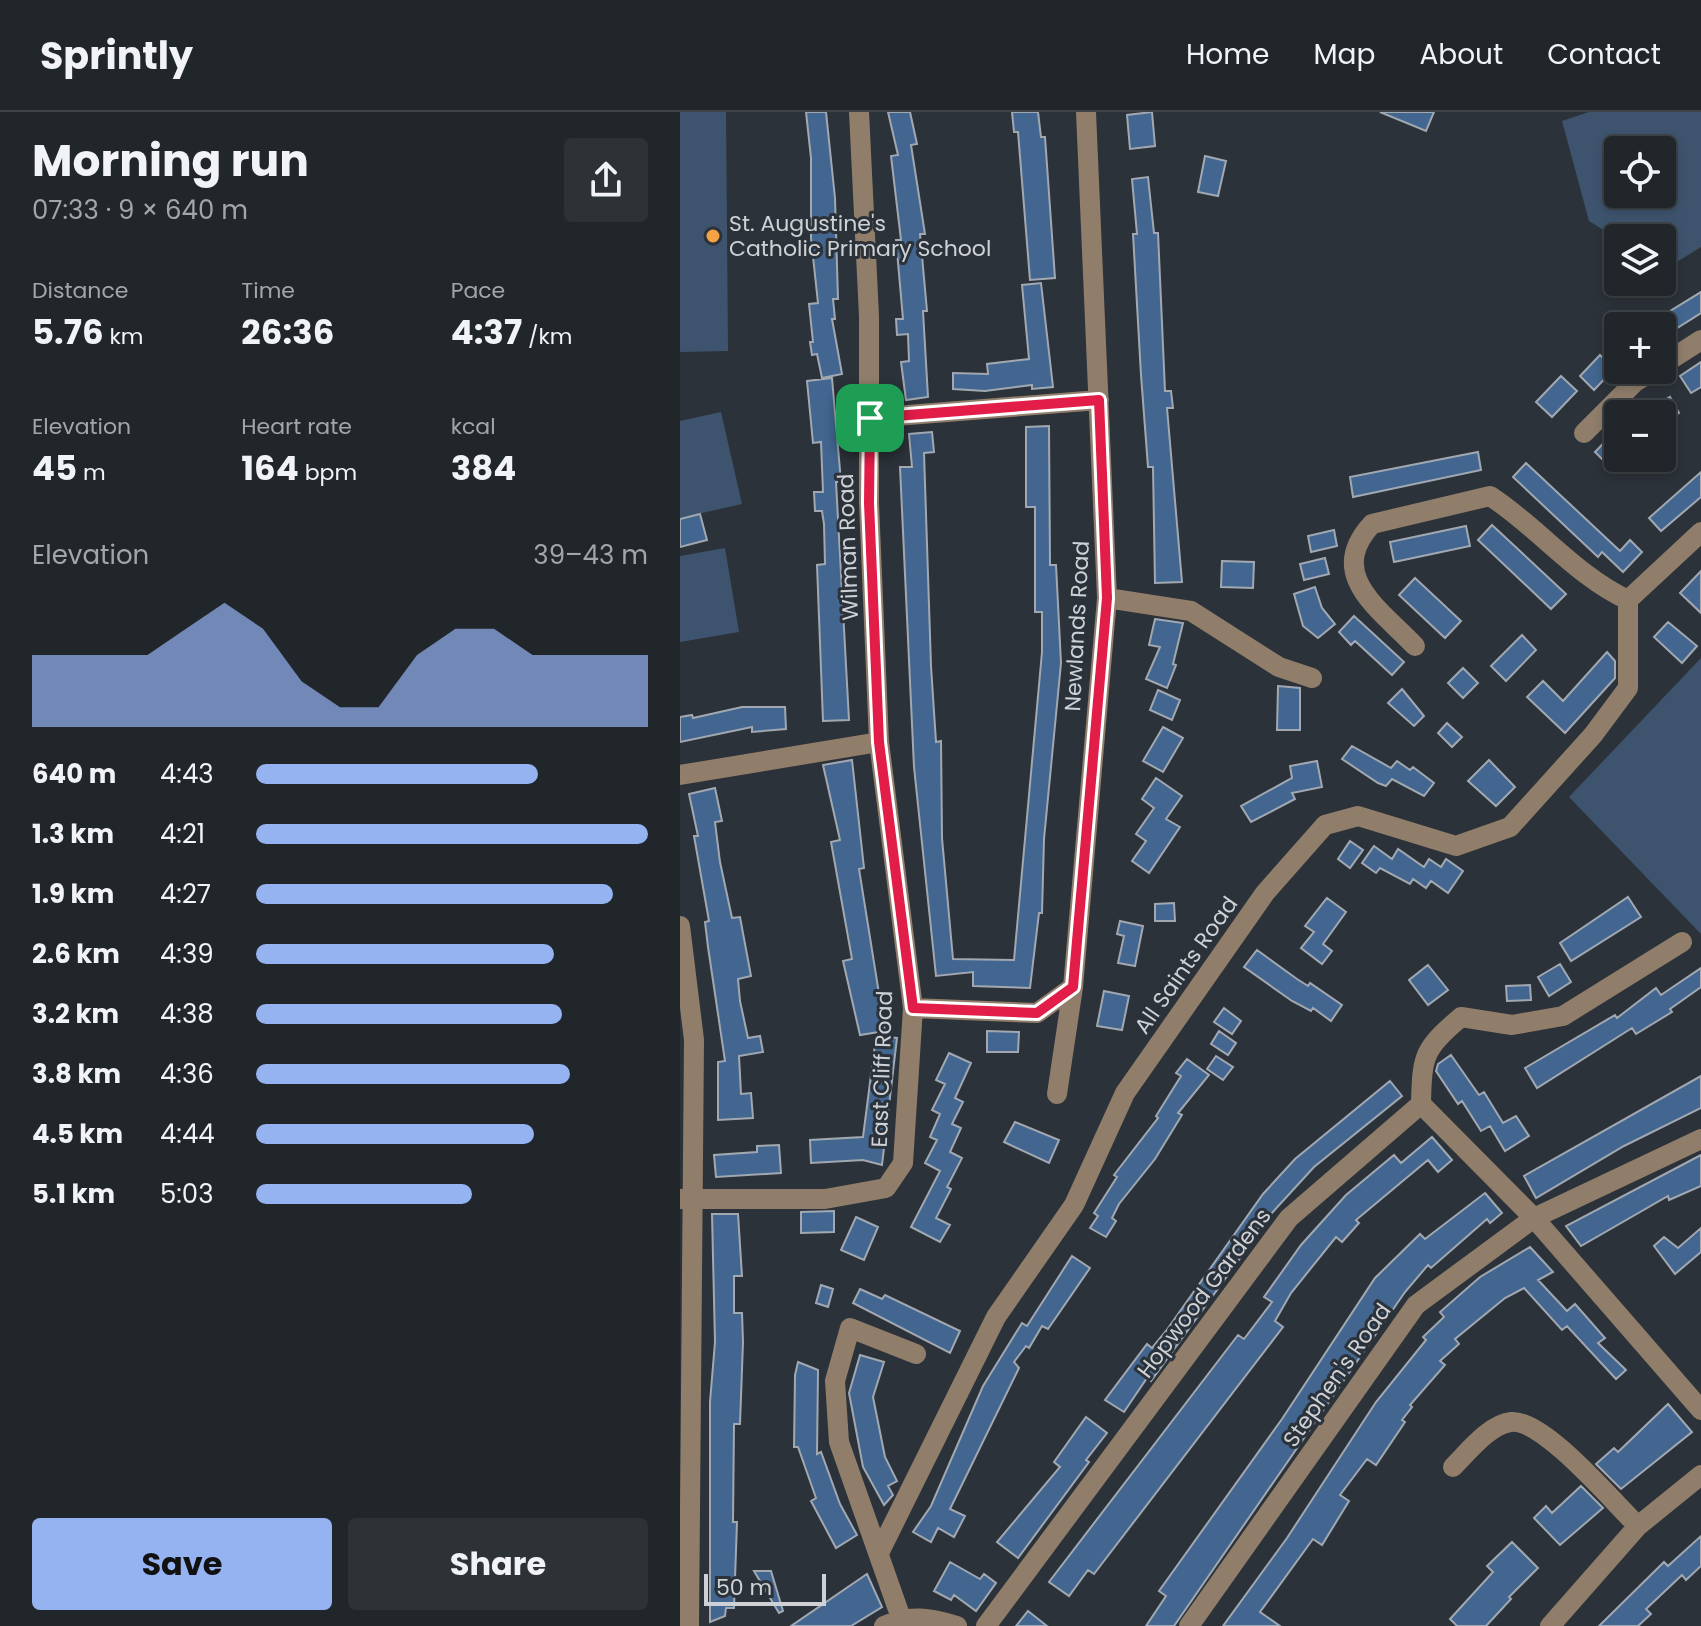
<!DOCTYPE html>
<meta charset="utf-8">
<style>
:root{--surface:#21262b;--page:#2d3237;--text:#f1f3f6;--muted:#a2a5a9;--line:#3e4347;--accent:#95b2f1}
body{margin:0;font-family:Poppins,sans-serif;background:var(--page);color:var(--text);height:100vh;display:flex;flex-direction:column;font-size:30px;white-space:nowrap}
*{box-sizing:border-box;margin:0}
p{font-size:26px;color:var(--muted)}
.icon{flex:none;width:44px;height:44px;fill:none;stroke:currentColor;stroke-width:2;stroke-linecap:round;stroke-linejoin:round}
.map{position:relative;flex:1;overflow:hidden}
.side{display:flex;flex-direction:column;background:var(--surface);width:680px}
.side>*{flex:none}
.fabs{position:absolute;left:924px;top:24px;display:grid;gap:16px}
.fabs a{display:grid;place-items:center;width:72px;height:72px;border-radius:8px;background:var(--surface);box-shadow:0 4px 12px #0003,0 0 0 2px var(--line);font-size:40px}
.scale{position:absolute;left:24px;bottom:20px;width:122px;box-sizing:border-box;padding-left:8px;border:4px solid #ced2d7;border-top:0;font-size:22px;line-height:28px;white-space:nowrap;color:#ced2d7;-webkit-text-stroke:6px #2c3239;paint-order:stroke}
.pin{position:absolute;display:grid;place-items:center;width:68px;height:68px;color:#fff;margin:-34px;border-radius:16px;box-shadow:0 4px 12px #0006}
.round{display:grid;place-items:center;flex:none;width:84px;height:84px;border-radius:8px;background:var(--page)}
.overview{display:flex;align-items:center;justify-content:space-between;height:136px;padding:0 32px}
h1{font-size:44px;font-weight:700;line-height:60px}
.metrics{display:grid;grid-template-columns:repeat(3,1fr);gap:12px;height:136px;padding:8px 32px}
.metrics div{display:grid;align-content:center}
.metrics b{font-size:34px;font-weight:700}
.metrics small{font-size:22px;font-weight:400}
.metrics p{font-size:22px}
.chart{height:224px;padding:16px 32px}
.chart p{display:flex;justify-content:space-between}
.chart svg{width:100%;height:144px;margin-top:8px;fill:var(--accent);opacity:.7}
.cta{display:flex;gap:16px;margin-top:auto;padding:16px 32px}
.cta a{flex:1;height:92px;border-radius:8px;background:var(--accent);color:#111;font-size:32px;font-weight:700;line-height:92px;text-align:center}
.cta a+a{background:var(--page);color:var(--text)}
ul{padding:0 32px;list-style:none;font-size:26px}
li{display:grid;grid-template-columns:128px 96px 1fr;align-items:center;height:60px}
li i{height:20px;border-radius:10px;background:var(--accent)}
header{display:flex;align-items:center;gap:48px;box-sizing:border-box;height:112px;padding:0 40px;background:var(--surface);border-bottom:2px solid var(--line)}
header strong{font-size:38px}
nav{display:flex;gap:44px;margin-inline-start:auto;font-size:28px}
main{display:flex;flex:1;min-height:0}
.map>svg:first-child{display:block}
.green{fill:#3e546e;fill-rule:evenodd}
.building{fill:#426690;stroke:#a1a8b1;stroke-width:2}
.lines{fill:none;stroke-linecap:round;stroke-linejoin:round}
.minor{stroke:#907e6b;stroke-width:20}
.route-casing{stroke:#fff;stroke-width:16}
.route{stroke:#e11d48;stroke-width:10}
.poi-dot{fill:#f4a344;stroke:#2c3239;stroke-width:3}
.labels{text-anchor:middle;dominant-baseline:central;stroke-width:6;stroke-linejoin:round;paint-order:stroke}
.poi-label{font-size:22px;fill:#ced2d7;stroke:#2c3239;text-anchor:start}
.street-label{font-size:22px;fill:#ced2d7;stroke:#2c3239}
</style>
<header>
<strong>Sprintly</strong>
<nav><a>Home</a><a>Map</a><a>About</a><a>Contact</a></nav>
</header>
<main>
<section class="side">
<div class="overview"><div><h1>Morning run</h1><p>07:33 · 9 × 640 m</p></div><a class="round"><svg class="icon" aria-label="share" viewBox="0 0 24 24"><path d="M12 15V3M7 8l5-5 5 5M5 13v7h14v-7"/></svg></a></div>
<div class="metrics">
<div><p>Distance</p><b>5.76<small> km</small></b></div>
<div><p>Time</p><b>26:36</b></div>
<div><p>Pace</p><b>4:37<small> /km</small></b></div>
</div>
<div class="metrics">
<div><p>Elevation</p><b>45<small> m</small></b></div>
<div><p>Heart rate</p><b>164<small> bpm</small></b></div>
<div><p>kcal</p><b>384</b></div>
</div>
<div class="chart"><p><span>Elevation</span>39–43 m</p>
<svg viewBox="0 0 160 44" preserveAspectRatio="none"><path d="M0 44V22L10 22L20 22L30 22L40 14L50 6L60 14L70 30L80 38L90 38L100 22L110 14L120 14L130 22L140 22L150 22L160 22V44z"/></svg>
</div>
<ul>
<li><b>640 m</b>4:43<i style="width:72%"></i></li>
<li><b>1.3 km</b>4:21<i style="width:100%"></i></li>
<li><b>1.9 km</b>4:27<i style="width:91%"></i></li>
<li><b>2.6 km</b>4:39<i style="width:76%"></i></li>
<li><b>3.2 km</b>4:38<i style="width:78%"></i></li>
<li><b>3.8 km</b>4:36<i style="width:80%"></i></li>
<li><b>4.5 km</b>4:44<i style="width:71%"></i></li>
<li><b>5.1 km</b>5:03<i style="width:55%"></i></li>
</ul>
<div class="cta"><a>Save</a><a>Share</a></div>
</section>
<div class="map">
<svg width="1021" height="1514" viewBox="0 0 1021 1514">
<rect width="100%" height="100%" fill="#2c3239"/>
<!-- green -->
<path class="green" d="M0,0H46L48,239L0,240Z
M909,0H1021V135L987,156L982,153V126L938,127L909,109L882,9ZM982,38V82H938V38Z
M41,300L62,392L0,406V309Z
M45,436L59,520L0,530V444Z
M1021,546V822L889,685Z"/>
<!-- building -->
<path class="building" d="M126,0H146L155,86L158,187H153L155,207H152L162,262L142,266L137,242L132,243L130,230H133L129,192L138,191L131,126V46Z
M208,0H230L237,32L231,33L245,122H240L247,199H243L248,285L226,288L221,250L229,249L228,222L217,223L216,207H223L216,128H221L211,44L218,43Z
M332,0H358L361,25H365L375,166L350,168L338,20H334Z
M472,0L475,34L450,37L447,3Z
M700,0H754L746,19Z
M525,44L546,49L538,84L518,80Z
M468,65L474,121H478L485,279H491L493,296H487L502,470L475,471L473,355H468L461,263L453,122H457L452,67Z
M361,171L373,275L352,277V273L305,279L273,277V261L308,262L307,252L349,247L342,173Z
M1021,180V201L986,223L977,207Z
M920,243L934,257L914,278L900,264Z
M1021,250V275L1011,281L1000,264Z
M881,264L897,279L872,305L856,290Z
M152,266L161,370H156L169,608L143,609L137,453L145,452L144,412L142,399H135L134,380H143L141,330L133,331L127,269Z
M990,285L999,301L982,311V302H962Z
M369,314L370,453H376L381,551L364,727L362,801H359L350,876L293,874V860L256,864L234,655L220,355H232L229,322L252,320L254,340L244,341L251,554L256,630L261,629L262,726L273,847L334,848L362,540V500H355V395H346V315Z
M938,316V347L930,355L915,340Z
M798,340L801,358L673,385L670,365Z
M846,351L940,439L950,428L962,440L943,460L922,440L918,445L833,365Z
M1021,360V385L981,419L969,406Z
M20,402L27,428L0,435V407Z
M812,413L886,482L871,497L798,428Z
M786,414L790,434L714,450L710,430Z
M654,418L657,434L631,440L628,424Z
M645,446L649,462L624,468L620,452Z
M542,449L574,450L573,476L541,475Z
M1021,459V501L1000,481Z
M735,466L781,509L765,526L719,483Z
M635,475L642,496L655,512L638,526L623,514L614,482Z
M674,504L724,550L712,563L675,529L671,533L659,520Z
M475,507L503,511L493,552L496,553L487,576L466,567L480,535L469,533Z
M988,510L1017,534L1002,551L974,525Z
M842,523L856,538L826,569L811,554Z
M927,540L935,549V566L885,621L847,585L863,569L883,589Z
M783,556L798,571L783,586L768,571Z
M598,574L620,576V618H597Z
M722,577L744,604L734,614L708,591Z
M478,578L500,588L492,608L470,598Z
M62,595H105L106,617L72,620V615L0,630V605L12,603L13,606Z
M767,611L782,625L772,635L758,621Z
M483,615L503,626L483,660L463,649Z
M672,634L711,656L717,649L730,658L733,655L754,671L744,684L712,667L706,674L698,671L662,647Z
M172,648L184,756L179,757L205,919L180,923L163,849L172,847L151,730L160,728L143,653Z
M809,648L835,675L816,694L788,669Z
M637,649L642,675L612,681L615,687L571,710L561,694L612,666L610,654Z
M476,666L502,684L486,707L500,715L469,761L452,749L466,729L456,722L474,696L462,687Z
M35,676L42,709L35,710L40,750L52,806L60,805L71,864L58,867L60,889L68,926L80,924L83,940L59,944L61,982L71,981L73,1006L38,1008V950L45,949L28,835L25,810L29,809L14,724H18L9,682Z
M670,729L683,738L670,756L658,747Z
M694,734L712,747L718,737L744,755L749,747L761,755L766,747L783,759L768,781L751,769L746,776L733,767L730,772L700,756L696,761L682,751Z
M948,785L961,805L891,849L880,831Z
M647,786L666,800L643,832L652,839L642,852L621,836L634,820L625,814Z
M494,791L495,809H475V792Z
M440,809L463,814L455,854L438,851L444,824L437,822Z
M577,838L617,867L628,874L630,871L662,893L651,909L633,896L631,899L612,889L564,855Z
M880,852L891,870L869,884L858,865Z
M748,853L768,878L748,893L729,868Z
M1021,856V875L990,897L992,900L956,922L952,916L857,976L845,956L935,903L937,906L976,876L981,883Z
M850,873L851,888L827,889L826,874Z
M424,879L449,884L442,918L417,914Z
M544,896L561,909L552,922L534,910Z
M307,919L339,920L338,940H307Z
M539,919L556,931L548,943L531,932Z
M196,924L217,926L202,1053L183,1048L131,1051L130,1028L183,1025Z
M269,941L291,951L275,986L283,990L272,1012L281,1016L270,1040L282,1046L267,1075L271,1077L256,1106L270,1113L260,1130L231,1115L260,1059L245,1051L257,1028L250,1025L260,1002L252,998L265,972L256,968Z
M771,943L799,983L804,980L823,1011L836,1004L849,1024L825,1039L810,1014L801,1019L782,989L778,992L756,959L758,952Z
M536,944L553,955L543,968L527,957Z
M507,947L529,963L498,1001L502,1003L475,1047L439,1092L432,1106L436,1109L426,1125L410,1116L418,1104L414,1101L437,1065L434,1063L478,1006L476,1004L501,964L496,961Z
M1021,964V996L944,1034L856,1086L844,1064Z
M710,969L722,984L634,1055L590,1103L562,1136L566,1138L471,1269L467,1266L444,1300L425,1288L467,1232L472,1236L486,1219L583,1082L615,1047Z
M335,1010L379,1028L369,1051L324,1030Z
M752,1025L772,1048L758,1060L748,1048L676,1108L679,1111L662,1130L656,1125L611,1181L595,1209L603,1215L414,1462L408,1458L389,1484L369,1470L558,1223L564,1227L592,1190L584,1185L621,1133L666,1083L714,1043L721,1051Z
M99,1033L101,1061L36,1065L34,1043L77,1040V1034Z
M1021,1043V1074L989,1088L988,1084L901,1134L886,1114Z
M805,1081L822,1101L810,1111L807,1107L751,1156L748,1153L725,1180L494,1514H466L486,1484L479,1479L602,1307L695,1166L740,1122L745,1127Z
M154,1099V1120L121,1121V1100Z
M32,1102H58L62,1164H54V1201H62L63,1230L60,1312H54L53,1410H57L54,1496H46L45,1504L30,1510V1290L35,1230Z
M176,1105L198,1115L184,1148L161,1138Z
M1021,1116V1140L995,1162L974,1134L984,1125L998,1136Z
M850,1135L873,1160L858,1168L887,1199L895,1192L925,1226L918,1231L946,1258L936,1267L887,1214L882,1218L844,1176L825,1186L775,1227L779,1232L760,1249L765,1253L730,1293L732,1295L722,1308L725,1310L696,1353L687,1347L660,1383L669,1389L642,1433L633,1427L580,1500L600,1514H543L607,1426L696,1290L746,1228L743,1225L764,1205L760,1200L800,1165Z
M392,1144L410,1156L368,1217L362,1214L349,1236L346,1234L334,1250L339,1256L270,1397L285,1404L274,1425L258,1416L251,1430L233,1420L251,1394L303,1274L342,1211L347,1214Z
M141,1173L153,1177L148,1195L136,1191Z
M180,1177L202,1187L205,1183L280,1219L270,1241L173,1191Z
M180,1243L204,1250L193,1285L205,1345L217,1369L208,1374L213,1383L204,1393L183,1355L169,1281Z
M118,1250L138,1258L137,1342L141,1340L160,1392L177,1423L156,1436L131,1389L136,1386L118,1335H114L115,1263Z
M988,1292L1012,1320L941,1377L916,1352L934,1336L938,1340Z
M406,1305L427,1321L406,1348L409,1350L338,1446L317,1430L380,1355L374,1350Z
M901,1374L923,1396L880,1433L854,1406L866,1394L872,1401Z
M1021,1424V1454L1006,1468L1002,1463L966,1497L971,1502L958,1514H919L984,1450L988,1454Z
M832,1430L858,1456L829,1485L831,1487L806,1514H777L770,1507L813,1460L807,1454Z
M270,1450L300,1467L304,1462L316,1471L296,1499L274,1483L271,1488L254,1479Z
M74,1459H91L103,1499L99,1501Z
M187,1462L202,1495L171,1514H111Z
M348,1499L367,1514H336Z"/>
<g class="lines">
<!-- minor -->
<path class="minor" d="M982,253L1021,228
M190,306L419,288
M904,321L955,270L974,258
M427,486L511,499L599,555L632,566
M948,488L1021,420
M735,534C700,497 645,463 692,412L810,384C858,415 896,464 948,488
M0,663L199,630
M0,814L14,928L9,1514
M233,896L357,901L393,875
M377,982L393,875L427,486L406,0
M741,992C742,942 744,937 781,905L832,913L883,904L1002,830
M0,1087H145L206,1076L223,1051L233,896L199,630L189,391V204L179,0
M773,1355C788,1340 810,1312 831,1310C863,1306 934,1391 958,1414
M200,1439L316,1205L394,1093L445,981L585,781L645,713L678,704L776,734L830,715L913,623L948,576V488
M221,1506L159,1330L155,1269L170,1216L236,1242
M204,1514C229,1502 251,1506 277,1514
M306,1514L609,1106L741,992L854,1106L1021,1298
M509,1514L736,1193L854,1106L1021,1027
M870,1514L958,1414L1021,1363"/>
</g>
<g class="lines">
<!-- route casing -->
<g class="route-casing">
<path id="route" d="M419,288L427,486L393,875L357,901L233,896L199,630L189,391L190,306Z"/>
</g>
<!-- route -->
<use href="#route" class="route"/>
</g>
<!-- markers -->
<circle class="poi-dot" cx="33" cy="124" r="8"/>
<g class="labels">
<!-- poi labels -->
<g class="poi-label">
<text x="49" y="111">St. Augustine's<tspan x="49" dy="25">Catholic Primary School</tspan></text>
</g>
<!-- street labels -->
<g class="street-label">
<text transform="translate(168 435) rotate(-92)">Wilman Road</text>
<text transform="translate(397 514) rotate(-87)">Newlands Road</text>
<text transform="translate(506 853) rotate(-55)">All Saints Road</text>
<text transform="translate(202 957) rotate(-88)">East Cliff Road</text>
<text transform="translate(524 1181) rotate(-53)">Hopwood Gardens</text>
<text transform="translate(657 1263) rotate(-55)">Stephen's Road</text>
</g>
</g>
</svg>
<div class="fabs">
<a><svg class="icon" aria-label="locate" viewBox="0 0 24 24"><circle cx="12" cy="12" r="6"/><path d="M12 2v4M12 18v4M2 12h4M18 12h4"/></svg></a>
<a><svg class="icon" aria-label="layers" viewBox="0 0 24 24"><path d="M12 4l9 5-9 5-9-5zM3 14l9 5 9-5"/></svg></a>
<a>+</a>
<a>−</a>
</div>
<div class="scale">50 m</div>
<div class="pin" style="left:190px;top:306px;background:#1e9e55"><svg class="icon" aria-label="arrive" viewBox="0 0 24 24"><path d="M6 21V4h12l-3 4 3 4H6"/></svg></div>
</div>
</main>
